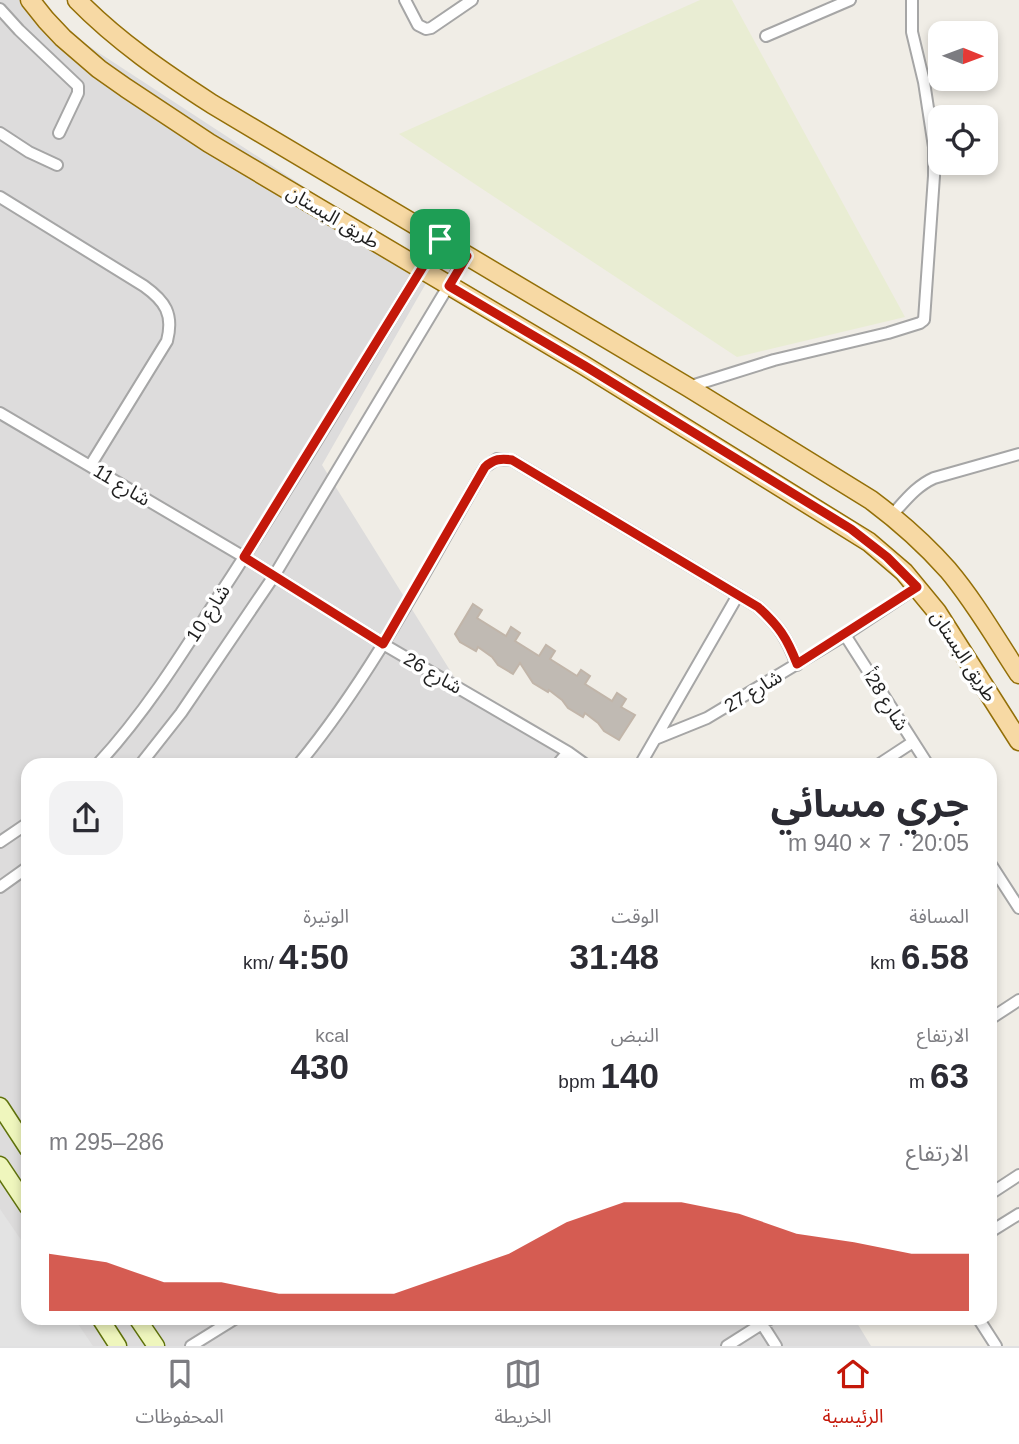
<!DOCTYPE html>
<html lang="ar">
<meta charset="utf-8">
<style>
:root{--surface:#fff;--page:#f2f2f3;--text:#2b2b33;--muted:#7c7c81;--line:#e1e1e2;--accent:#c4180a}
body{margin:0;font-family:Helvetica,"Noto Sans Arabic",sans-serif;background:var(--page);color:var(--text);direction:rtl;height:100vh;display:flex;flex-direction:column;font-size:26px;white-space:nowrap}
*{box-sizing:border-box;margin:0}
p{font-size:23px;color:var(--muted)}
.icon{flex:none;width:38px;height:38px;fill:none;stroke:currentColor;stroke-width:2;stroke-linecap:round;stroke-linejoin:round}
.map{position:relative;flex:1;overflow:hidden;direction:ltr}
.drawer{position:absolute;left:21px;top:758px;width:976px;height:567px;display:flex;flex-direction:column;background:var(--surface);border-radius:21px;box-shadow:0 4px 10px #0003;direction:rtl}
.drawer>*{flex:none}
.needle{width:46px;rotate:91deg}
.fabs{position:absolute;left:928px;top:21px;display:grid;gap:14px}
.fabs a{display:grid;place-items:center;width:70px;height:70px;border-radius:14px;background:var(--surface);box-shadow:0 4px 10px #0003;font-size:35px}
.pin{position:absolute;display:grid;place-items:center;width:60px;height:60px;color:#fff;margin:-30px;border-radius:14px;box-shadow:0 4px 10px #0006}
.round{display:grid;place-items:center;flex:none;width:74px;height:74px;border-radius:21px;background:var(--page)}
.overview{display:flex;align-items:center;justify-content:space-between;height:119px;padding:0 28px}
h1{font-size:38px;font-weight:700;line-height:52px}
.figures{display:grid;grid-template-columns:repeat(3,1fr);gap:10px;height:119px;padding:7px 28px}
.figures div{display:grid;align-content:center}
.figures b{font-size:35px;font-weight:700}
.figures small{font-size:19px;font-weight:400}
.figures p{font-size:19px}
.chart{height:196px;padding:14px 28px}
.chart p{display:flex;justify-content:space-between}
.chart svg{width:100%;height:126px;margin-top:7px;fill:var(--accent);opacity:.7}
.dock{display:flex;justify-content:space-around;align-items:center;height:98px;border-top:2px solid var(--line);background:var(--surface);font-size:19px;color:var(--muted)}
.dock a{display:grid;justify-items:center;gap:4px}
.dock .on{color:var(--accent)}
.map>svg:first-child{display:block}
.residential{fill:#dddcdc}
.farmland{fill:#e9edd3}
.parking{fill:#e3e3e3}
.building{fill:#c0bab3;stroke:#c1b5a9;stroke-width:2}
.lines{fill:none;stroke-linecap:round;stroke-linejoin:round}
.street-casing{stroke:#a6a6a6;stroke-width:14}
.secondary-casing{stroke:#5f720b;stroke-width:19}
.primary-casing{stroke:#936f08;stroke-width:21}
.street{stroke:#fff;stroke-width:10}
.secondary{stroke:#eff6bd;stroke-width:16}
.primary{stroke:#f7d9a4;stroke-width:18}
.route-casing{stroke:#fff;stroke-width:14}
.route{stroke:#c4180a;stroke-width:9}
.labels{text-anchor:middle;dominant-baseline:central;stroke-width:7;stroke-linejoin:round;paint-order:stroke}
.street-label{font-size:19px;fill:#1f1f1f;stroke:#fff}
</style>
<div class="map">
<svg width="1019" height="1346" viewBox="0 0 1019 1346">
<rect width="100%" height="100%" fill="#f0ede6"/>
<!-- residential -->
<path class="residential" d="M0,0H43L61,28L433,271L322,465L466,696L582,765H28V1318H854L871,1346H0Z"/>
<!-- farmland -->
<path class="farmland" d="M700,0H732L905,317L737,357L399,134Z"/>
<!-- parking -->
<path class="parking" d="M0,1209L28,1250V1318H74L93,1346H0Z"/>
<!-- building -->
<path class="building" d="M473,604L482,610L477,618L506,636L511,627L520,633L515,641L539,656L546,645L555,651L550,659L577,676L581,670L590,676L585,684L612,701L617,693L626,699L621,707L635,715L619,740L604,731L598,723L585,713L583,717L568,708L562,700L549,690L548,692L533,683L520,663L513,674L498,665L492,657L478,647L476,651L460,642L455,634Z"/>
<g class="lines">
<!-- street casing -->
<g class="street-casing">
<path id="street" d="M405,0L418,25L426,29L431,28L472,0
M0,9L19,30L78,86V93L59,133
M766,36L850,0
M0,133L29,152L57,165
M0,197L144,286C165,301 174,314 167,341L90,466
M688,387L774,360L888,333L920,323L924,320L934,176V147L924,82L912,32V0
M0,413L244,557L383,644L568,752L586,765
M891,516C905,501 916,486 934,478L1019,454
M845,635L928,765
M655,739L707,718L845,635L917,587
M97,765C147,711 185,649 224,588C299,473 368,355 440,239
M140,765L181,713L274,576L467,255
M298,765C373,674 427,568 485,467L497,459L512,460L758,607C779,626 787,638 797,665
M557,765L568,752
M640,765L738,595
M878,765L913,742
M0,842L28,823
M990,863L1019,908
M0,887L28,867
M990,1019L1019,1000
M990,1194L1019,1175
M990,1232L1019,1214
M978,1318L996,1346
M762,1324L776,1346
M191,1346L236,1318
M727,1346L771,1318"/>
</g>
<!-- secondary casing -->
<g class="secondary-casing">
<path id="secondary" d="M0,1106L28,1149
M0,1165L28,1207
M100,1318L118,1346
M137,1318L156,1346"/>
</g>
<!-- primary casing -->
<g class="primary-casing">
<path id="primary" d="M30,0L46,20L63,38L99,69L126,88L209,143L585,366L869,542L904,572L937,612L1019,741
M77,0C117,41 164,73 212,104L688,387L871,500C899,521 925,544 948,570C975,602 996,639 1019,674"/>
</g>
<!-- street -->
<use href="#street" class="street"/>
<!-- secondary -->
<use href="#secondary" class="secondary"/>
<!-- primary -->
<use href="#primary" class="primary"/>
</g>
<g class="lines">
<!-- route casing -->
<g class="route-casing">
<path id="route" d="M440,239L467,256L449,286L585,366L851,529L887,557L917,587L797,664C787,638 779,626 758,607L512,460C501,458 494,459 485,467L383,644L244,557Z"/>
</g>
<!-- route -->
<use href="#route" class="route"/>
</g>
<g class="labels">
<!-- street labels -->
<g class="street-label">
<text transform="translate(333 217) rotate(31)">طريق البستان</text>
<text transform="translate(122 485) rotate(31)">شارع 11</text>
<text transform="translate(208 613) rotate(-57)">شارع 10</text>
<text transform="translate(964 656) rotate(57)">طريق البستان</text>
<text transform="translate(433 673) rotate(30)">شارع 26</text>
<text transform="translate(753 691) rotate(-31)">شارع 27</text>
<text transform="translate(886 700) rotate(58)">شارع 28أ</text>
</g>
</g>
</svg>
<div class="fabs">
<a><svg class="needle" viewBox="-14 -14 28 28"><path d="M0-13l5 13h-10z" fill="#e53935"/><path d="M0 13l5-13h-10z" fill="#7c7c81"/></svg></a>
<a><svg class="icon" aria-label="locate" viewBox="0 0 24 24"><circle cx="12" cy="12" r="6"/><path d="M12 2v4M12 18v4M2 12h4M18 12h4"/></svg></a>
</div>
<div class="pin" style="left:440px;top:239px;background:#1e9e55"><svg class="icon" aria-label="arrive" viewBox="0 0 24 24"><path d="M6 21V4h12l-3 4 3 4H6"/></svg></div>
<section class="drawer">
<div class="overview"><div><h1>جري مسائي</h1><p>20:05 · 7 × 940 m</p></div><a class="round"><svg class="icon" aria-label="share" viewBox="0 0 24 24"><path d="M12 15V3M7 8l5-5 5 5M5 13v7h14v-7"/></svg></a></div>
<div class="figures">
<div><p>المسافة</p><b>6.58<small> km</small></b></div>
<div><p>الوقت</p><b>31:48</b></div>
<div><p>الوتيرة</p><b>4:50<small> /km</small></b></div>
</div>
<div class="figures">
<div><p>الارتفاع</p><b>63<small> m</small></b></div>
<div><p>النبض</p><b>140<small> bpm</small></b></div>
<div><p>kcal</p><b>430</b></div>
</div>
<div class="chart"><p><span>الارتفاع</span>286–295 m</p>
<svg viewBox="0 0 160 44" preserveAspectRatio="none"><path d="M0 44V24L10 27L20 34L30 34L40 38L50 38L60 38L70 31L80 24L90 13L100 6L110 6L120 10L130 17L140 20L150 24L160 24V44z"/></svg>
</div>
</section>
</div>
<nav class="dock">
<a class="on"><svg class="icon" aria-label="home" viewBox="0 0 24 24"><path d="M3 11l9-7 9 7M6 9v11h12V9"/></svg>الرئيسية</a>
<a><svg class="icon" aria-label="map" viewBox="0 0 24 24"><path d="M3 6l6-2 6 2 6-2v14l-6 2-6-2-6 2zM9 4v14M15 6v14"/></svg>الخريطة</a>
<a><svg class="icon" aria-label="saved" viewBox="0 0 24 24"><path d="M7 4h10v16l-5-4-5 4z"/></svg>المحفوظات</a>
</nav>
